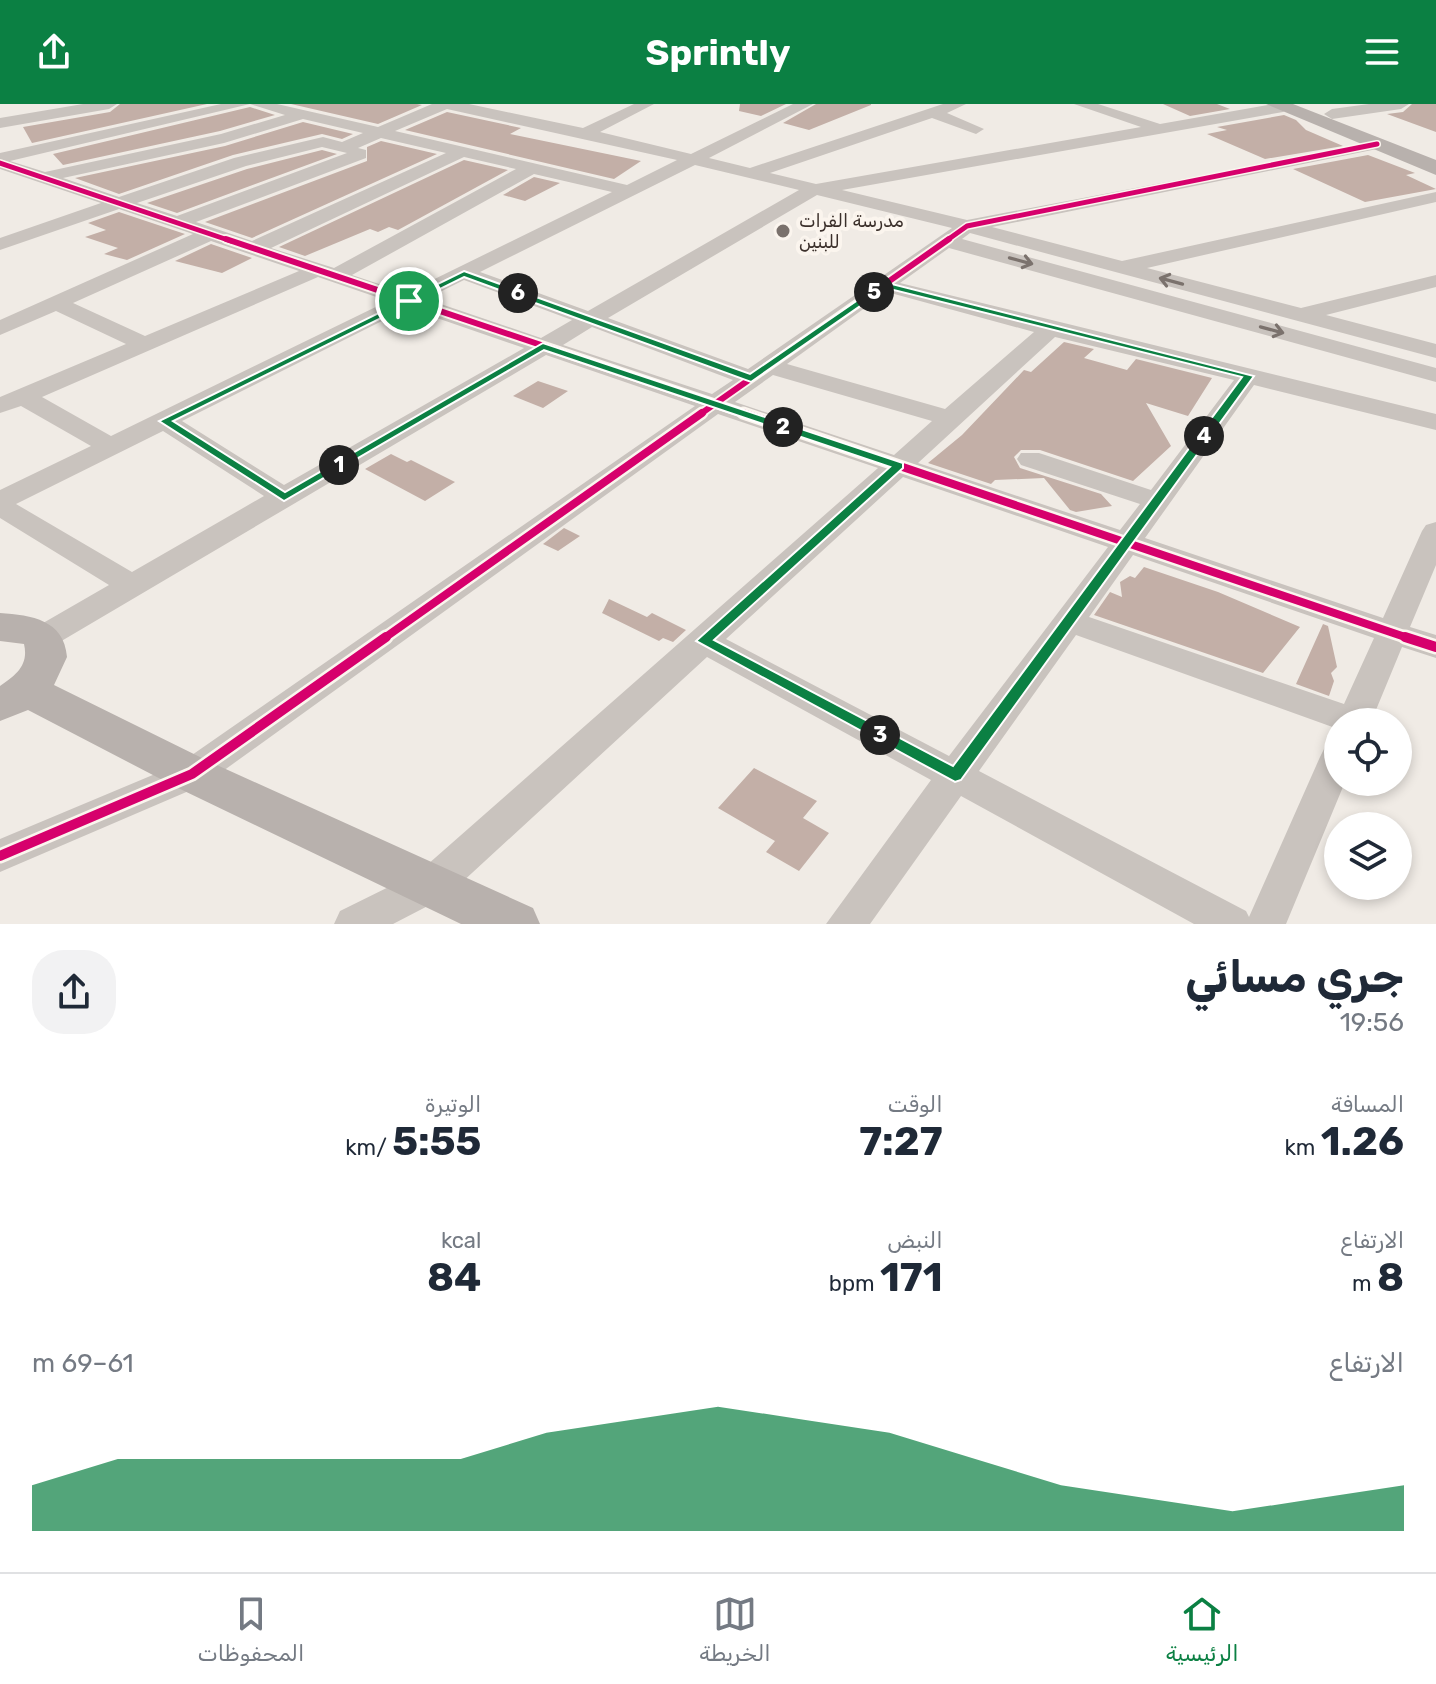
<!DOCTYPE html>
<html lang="ar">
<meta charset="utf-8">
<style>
:root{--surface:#fff;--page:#f2f2f3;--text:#1f2937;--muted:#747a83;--line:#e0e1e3;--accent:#0b8043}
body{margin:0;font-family:Rubik,"Noto Naskh Arabic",sans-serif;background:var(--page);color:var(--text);direction:rtl;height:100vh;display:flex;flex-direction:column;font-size:30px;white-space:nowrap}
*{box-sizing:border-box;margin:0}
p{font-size:26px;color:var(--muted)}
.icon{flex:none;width:44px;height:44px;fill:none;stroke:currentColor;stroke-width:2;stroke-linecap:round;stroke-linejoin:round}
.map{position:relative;height:820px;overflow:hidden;direction:ltr}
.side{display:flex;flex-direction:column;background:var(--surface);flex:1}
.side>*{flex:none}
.controls{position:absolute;left:1324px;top:604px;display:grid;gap:16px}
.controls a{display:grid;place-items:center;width:88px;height:88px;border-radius:50%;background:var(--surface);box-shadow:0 4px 12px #0003;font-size:40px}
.pin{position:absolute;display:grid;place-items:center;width:68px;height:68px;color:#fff;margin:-34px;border:4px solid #fff;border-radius:50%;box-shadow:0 2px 8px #0007}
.km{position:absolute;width:40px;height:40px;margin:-20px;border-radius:50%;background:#222;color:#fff;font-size:22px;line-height:40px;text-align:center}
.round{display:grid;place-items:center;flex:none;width:84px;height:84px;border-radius:32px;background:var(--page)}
.head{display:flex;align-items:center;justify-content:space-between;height:136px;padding:0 32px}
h1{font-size:44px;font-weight:700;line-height:60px}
.stats{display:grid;grid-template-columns:repeat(3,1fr);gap:12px;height:136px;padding:8px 32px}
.stats div{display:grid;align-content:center}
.stats b{font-size:40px;font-weight:700}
.stats small{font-size:22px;font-weight:400}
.stats p{font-size:22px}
.chart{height:224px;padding:16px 32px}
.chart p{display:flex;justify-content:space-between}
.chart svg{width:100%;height:144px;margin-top:8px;fill:var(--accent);opacity:.7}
header{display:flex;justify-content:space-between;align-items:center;height:104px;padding:0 32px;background:var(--accent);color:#fff;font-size:36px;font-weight:700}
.menu{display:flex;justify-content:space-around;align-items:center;height:112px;border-top:2px solid var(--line);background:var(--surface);font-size:22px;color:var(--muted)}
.menu a{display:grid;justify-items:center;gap:4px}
.menu .on{color:var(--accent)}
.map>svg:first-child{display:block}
.building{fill:#c3afa7}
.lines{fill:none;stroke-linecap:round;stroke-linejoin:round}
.minor{fill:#c9c3be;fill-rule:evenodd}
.major{fill:#b8b1ad;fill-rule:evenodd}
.cycleway-far3-casing{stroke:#fbf5ee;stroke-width:8}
.cycleway-far2-casing{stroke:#fbf5ee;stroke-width:10}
.cycleway-far1-casing{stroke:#fbf5ee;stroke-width:13}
.cycleway-casing{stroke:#fbf5ee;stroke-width:15}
.cycleway-far3{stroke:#d6006c;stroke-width:5}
.cycleway-far2{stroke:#d6006c;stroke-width:6}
.cycleway-far1{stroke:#d6006c;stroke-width:8}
.cycleway{stroke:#d6006c;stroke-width:10}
.oneway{stroke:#7b726d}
.route{fill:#0b8043;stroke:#fff;stroke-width:2;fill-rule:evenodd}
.poi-dot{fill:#7a716c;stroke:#fbf5ee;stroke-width:3}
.labels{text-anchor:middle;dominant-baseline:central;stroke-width:8;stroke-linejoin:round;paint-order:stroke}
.far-poi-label{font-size:18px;fill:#3b302b;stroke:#fbf5ee;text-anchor:start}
</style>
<header><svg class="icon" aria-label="menu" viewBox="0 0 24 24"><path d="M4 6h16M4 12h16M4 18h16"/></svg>Sprintly<svg class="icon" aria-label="share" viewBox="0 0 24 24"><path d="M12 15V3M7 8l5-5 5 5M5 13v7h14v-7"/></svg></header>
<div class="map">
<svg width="1436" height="820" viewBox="0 0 1436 820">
<rect width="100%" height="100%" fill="#f0ebe5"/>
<!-- building -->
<path class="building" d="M120,0H207L32,39L23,23L110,8Z
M291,0H417L422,1L378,20Z
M740,0H786L761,12L739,7Z
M816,0H871V1L809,26L783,19Z
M1163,0H1217L1230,5L1190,12Z
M1412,0H1436V28L1387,10L1403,8Z
M250,3L275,11L220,27L63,61L53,50Z
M447,8L521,24L510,30L641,57L614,75L405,26Z
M1284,11L1296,16L1306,26L1343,42L1265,55L1207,30L1227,26L1217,23Z
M303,18L353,30L342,35L322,30L233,51L119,90L75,74L225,42Z
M381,37L437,50L252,134L205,118L367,57V43Z
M322,46L337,50L177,109L147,99L247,65Z
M1368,51L1415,69L1406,71L1436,85L1365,98L1293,65Z
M464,56L508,66L398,126L389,123L378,128L370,125L305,152L279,143Z
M534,73L560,79L525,97L503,91Z
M119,108L185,130L127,156L104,150L118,144L85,133L106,126L88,119Z
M211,140L252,154L222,169L175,157Z
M1064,238L1094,245L1084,254L1127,266L1136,255L1212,274L1188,312L1146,299L1171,342L1133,377L1040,346H1021L1014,353L1020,364L1101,390L1112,402L1076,408L1070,406L1044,374L995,376L991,380L928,359L962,331L1024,266L1031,268Z
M538,277L568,287L543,304L513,292Z
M391,350L407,358L411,356L455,378L425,397L365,365Z
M564,424L580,432L558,447L543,440Z
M1144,463L1218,488L1300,523L1263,569L1094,511L1110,488L1122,493L1120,478L1130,472L1135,474Z
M609,495L647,513L652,509L686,526L673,538L663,534L659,537L602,509Z
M1323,520L1328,522L1337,563L1331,569L1334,577L1329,592L1296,580Z
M754,664L817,697L803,714L829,729L799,767L766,748L775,737L718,704Z"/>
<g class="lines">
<!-- minor -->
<path class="minor" d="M83,0H117L109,5L0,24V14Z
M221,0H277L378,23L432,0H469L583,24L634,0H654L600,28L691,50L793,0H813L709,54L750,64L943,0H966L947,9L984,25L976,30L932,14L770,69L816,80L1141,23L1074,0H1098L1160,20L1274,0L1291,3L1283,8L842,86L967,116L1383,37L1385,40L1377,45L992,123L1122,157L1436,88V98L1147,164L1301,204L1436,171V183L1326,211L1436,240V254L970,129L962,135L1436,264V278L949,144L900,179L1436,310V326L1254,281L1145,434L1383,514L1422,427L1426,421L1436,418V461L1410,523L1436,531V554L1402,543L1371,618H1338V625L1076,531L979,667L1246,807L1249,813L1320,653L1325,643L1338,639V678H1345L1286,820H1194L961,692L870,820H826L931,676L707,553L447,792L393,820H334L340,807L419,768L878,364L718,310L205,680L0,768V735L179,660L695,302L546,251L53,542L42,545L31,542L26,534L31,526L109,481L0,414V386L91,342L21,302L0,309V293L126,240L56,207L0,231V216L193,130L119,105L0,146V134L101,99L0,65V49ZM250,0L285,11L221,30L45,68L10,57ZM447,5L677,56L627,81L395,27ZM303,15L363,29L342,38L323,33L234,54L119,93L63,74L224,39ZM381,34L446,49L252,137L196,118L366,54V46L358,44ZM322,43L347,49L177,112L137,99L246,62ZM464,53L516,65L334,164L271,144ZM695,61L799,86L588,207L480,168ZM534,70L612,88L406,189L352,171ZM817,91L952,124L748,265L608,214ZM211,137L299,167L145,232L73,199ZM318,173L388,197L111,332L42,293ZM464,176L572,216L541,234L426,195ZM887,188L1034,228L945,305L787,260ZM408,204L524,244L284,381L182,317ZM592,223L733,276L712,290L563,241ZM1055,233L1234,276L1151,386L1039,349H1021L1017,355L1021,361L1140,400L1120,426L918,359ZM773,271L932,317L894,351L735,298ZM163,327L264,392L132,468L16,400ZM903,373L1108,443L949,652L726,535ZM1133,451L1374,534L1344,600L1089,513Z
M1369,0H1409L1401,5L1332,15L1324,10L1332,5Z"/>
<!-- major -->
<path class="major" d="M1266,0H1293L1436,56V71Z
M0,509C32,511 64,516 67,553L54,581L208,657L533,804L540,820H461L176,683L28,606L0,617V582C16,571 29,561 24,540L0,537Z"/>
<!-- cycleway-far3 casing -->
<g class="cycleway-far3-casing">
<path id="cycleway-far3" d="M0,59L231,137
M946,137L967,122L1377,40"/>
</g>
<!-- cycleway-far2 casing -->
<g class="cycleway-far2-casing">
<path id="cycleway-far2" d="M226,135L749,311
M699,311L949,135"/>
</g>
<!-- cycleway-far1 casing -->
<g class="cycleway-far1-casing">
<path id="cycleway-far1" d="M743,309L1411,535
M383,535L702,309"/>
</g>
<!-- cycleway casing -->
<g class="cycleway-casing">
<path id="cycleway" d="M1405,533L1436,543
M0,752L192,670L386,533"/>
</g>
<!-- cycleway-far3 -->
<use href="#cycleway-far3" class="cycleway-far3"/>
<!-- cycleway-far2 -->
<use href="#cycleway-far2" class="cycleway-far2"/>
<!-- cycleway-far1 -->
<use href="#cycleway-far1" class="cycleway-far1"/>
<!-- cycleway -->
<use href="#cycleway" class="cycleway"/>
</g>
<!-- one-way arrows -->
<defs><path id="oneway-shaft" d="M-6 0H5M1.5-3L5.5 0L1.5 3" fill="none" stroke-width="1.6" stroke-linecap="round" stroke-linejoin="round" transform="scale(2)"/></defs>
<g class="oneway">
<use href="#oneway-shaft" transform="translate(1021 157) rotate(15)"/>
<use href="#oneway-shaft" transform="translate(1171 177) rotate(-165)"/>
<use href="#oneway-shaft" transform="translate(1272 226) rotate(15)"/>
</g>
<!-- route -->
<path class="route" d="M464,167L750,270L884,178L1254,272L961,676L955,678L696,537L890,363L544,246L284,397L159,317ZM464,173L751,278L886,184L1242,273L953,662L714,536L903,364V359L543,239L285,388L173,317Z"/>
<!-- markers -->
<circle class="poi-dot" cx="783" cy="127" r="8"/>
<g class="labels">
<!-- far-poi labels -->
<g class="far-poi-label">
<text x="799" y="117">مدرسة الفرات<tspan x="799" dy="21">للبنين</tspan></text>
</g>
</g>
</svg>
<div class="controls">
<a><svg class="icon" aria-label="locate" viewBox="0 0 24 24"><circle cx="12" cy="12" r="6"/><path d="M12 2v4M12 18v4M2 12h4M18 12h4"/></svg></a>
<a><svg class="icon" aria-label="layers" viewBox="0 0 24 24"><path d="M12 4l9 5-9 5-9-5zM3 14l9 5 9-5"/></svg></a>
</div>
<div class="pin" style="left:409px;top:197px;background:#1e9e55"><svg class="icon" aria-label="arrive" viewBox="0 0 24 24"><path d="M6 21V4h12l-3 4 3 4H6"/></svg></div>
<b class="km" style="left:339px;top:361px">1</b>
<b class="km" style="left:783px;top:323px">2</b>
<b class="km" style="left:880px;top:631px">3</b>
<b class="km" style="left:1204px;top:332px">4</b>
<b class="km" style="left:874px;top:188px">5</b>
<b class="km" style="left:518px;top:189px">6</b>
</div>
<section class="side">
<div class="head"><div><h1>جري مسائي</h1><p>19:56</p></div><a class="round"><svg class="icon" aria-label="share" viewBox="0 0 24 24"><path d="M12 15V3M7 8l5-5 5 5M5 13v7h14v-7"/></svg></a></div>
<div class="stats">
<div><p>المسافة</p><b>1.26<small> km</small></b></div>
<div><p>الوقت</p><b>7:27</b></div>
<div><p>الوتيرة</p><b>5:55<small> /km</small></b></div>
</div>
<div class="stats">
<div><p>الارتفاع</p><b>8<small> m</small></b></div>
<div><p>النبض</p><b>171<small> bpm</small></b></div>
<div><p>kcal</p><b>84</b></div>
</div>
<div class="chart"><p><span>الارتفاع</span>61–69 m</p>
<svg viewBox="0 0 160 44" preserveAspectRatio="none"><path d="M0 44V30L10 22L20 22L30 22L40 22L50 22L60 14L70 10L80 6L90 10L100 14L110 22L120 30L130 34L140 38L150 34L160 30V44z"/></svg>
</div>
</section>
<nav class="menu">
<a class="on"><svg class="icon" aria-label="home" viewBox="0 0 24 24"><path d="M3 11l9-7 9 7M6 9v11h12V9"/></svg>الرئيسية</a>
<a><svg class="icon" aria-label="map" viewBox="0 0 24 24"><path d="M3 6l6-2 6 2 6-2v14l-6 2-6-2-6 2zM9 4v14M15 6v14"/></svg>الخريطة</a>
<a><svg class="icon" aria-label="saved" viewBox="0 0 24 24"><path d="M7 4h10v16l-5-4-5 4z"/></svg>المحفوظات</a>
</nav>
